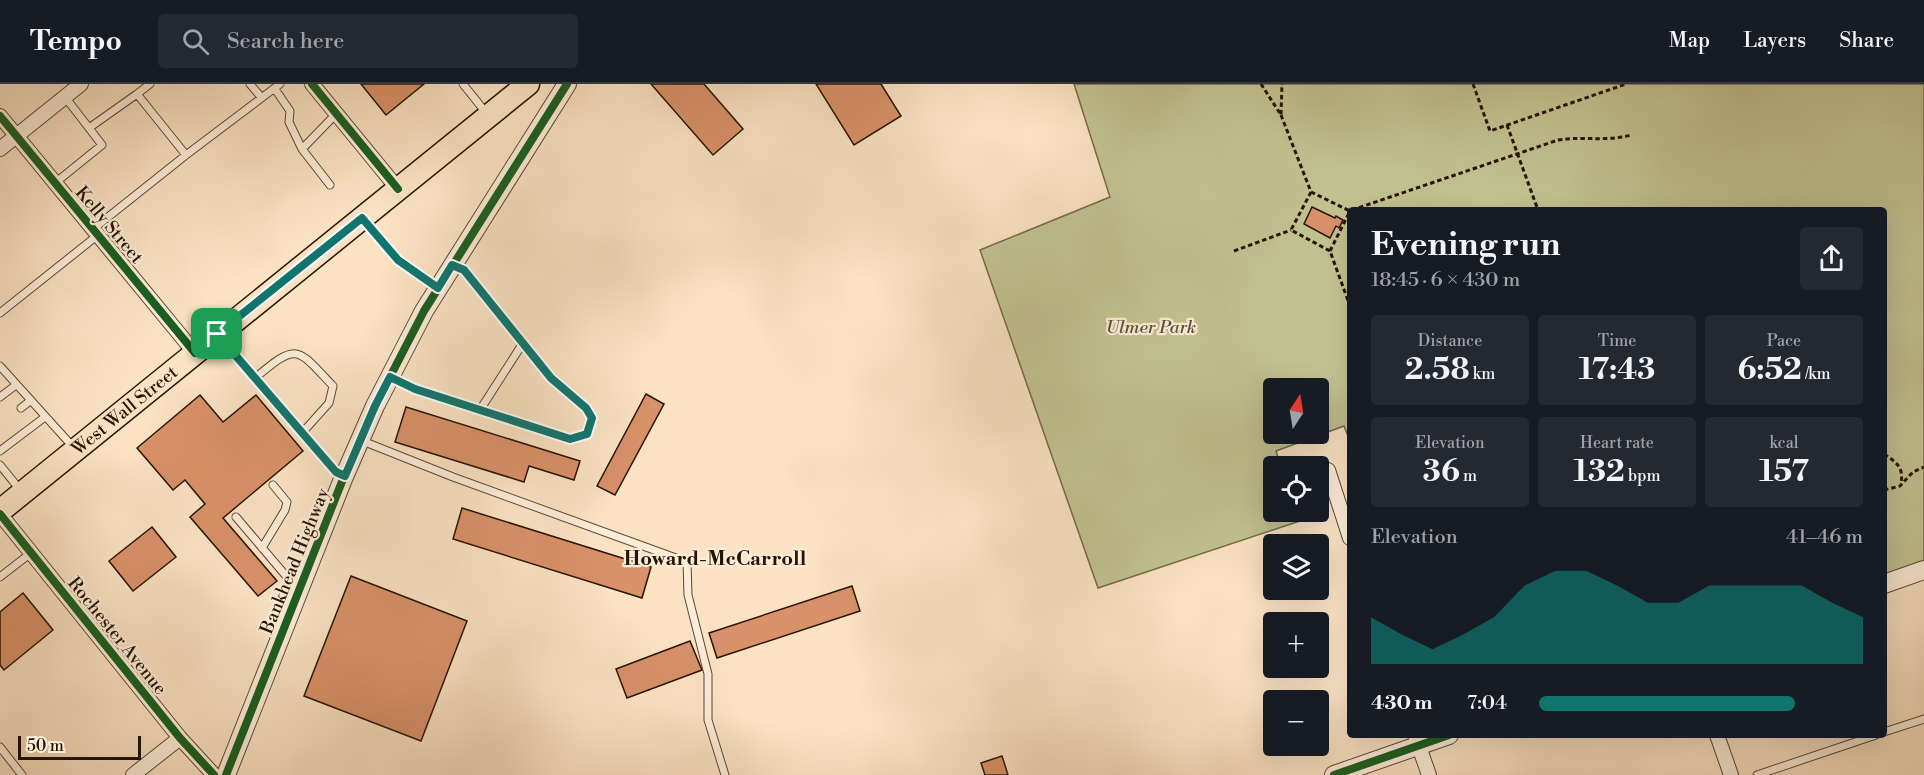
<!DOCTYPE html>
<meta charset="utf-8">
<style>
:root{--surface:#171b24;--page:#242831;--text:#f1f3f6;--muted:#9ea1a6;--line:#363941;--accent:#0f766e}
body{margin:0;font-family:"Libre Bodoni",serif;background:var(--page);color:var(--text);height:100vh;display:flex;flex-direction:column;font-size:22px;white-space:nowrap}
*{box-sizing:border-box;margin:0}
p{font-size:20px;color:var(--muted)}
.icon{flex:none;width:33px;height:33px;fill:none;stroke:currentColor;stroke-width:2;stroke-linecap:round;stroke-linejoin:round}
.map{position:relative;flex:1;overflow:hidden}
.side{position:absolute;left:1347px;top:123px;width:540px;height:531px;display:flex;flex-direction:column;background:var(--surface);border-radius:6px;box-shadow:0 6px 24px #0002}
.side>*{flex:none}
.needle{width:39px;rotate:12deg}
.buttons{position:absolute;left:1263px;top:294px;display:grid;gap:12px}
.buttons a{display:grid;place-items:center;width:66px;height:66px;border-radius:6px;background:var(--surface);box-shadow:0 6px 24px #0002;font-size:30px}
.scale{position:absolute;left:18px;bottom:15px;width:123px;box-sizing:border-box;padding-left:6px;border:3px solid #271403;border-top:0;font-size:16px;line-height:21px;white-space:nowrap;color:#271403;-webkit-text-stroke:4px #fcecd8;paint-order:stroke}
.pin{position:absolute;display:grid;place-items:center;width:51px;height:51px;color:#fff;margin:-26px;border-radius:12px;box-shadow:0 3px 9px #0006}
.round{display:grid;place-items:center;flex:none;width:63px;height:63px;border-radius:6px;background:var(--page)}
.overview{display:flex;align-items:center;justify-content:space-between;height:102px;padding:0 24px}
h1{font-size:33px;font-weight:700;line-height:45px}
.stats{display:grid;grid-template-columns:repeat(3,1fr);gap:9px;height:102px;padding:6px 24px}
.stats div{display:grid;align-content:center;border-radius:6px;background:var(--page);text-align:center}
.stats b{font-size:30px;font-weight:700}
.stats small{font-size:16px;font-weight:400}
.stats p{font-size:16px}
.chart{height:168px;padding:12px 24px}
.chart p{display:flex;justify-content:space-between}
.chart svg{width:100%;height:108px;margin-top:6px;fill:var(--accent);opacity:.7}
ul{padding:0 24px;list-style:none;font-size:20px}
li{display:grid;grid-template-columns:96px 72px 1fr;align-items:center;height:45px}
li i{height:15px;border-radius:8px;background:var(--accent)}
header{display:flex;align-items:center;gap:36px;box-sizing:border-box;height:84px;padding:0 30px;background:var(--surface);border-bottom:2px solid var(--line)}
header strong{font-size:28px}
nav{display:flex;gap:33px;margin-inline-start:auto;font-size:21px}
.search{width:420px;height:54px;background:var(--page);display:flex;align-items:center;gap:15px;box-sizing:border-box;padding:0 21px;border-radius:6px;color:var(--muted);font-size:22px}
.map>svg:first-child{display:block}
.green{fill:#c2c291;stroke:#746b4a;stroke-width:1.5;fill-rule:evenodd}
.building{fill:#d89168;stroke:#271403;stroke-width:1.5}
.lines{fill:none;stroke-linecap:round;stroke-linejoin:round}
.service-casing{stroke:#5c4833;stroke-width:9}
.minor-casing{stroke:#5c4833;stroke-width:16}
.tertiary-casing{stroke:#5c4833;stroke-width:20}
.primary-casing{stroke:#271403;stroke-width:25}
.path{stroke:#271403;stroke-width:3;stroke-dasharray:4.5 3;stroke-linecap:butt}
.service{stroke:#fcecd8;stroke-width:7}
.minor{stroke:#fcecd8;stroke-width:14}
.tertiary{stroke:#fcecd8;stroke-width:18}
.primary{stroke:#fae2c3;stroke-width:22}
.cycleway-casing{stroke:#fcecd8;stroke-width:11}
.cycleway{stroke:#1b5e20;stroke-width:8}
.route-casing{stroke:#fff;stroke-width:12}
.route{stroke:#0f766e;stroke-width:8}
.labels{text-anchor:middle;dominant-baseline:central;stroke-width:4.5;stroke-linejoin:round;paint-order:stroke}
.street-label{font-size:18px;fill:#271403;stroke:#fcecd8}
.park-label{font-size:18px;font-style:italic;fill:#5d5135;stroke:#fcecd8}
.neighbourhood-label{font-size:20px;font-weight:bold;fill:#271403;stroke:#fcecd8}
</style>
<header>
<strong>Tempo</strong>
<div class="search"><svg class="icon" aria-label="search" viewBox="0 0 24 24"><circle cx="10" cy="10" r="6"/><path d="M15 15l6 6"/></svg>Search here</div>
<nav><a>Map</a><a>Layers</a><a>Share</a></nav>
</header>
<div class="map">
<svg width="1924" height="691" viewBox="0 0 1924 691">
<rect width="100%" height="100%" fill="#fae2c3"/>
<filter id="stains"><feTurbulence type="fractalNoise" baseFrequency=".00333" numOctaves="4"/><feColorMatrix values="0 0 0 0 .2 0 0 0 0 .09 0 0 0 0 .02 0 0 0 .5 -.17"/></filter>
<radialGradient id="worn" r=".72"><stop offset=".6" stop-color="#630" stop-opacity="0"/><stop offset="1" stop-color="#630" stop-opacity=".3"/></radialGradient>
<!-- green -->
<path class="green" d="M1074,0H1924V480L1884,494V126H1350V357L1344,342L1276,367L1281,382H1274V428H1297L1300,437L1098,504L980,166L1110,113ZM1274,304H1318V350H1274Z"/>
<!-- building -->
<path class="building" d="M361,0H424L386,31Z
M651,0H704L743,45L713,71Z
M816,0H881L901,32L854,61Z
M1312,123L1335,134L1336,132L1343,136L1339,144L1336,142L1330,154L1304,140Z
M646,310L664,320L615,411L597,402Z
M200,311L223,338L256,311L303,367L223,434L277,497L258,512L190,433L205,420L185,396L173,406L137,364Z
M406,323L580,377L574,396L529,382L524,398L395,358Z
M462,424L651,483L642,514L453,455Z
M152,443L176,473L133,507L109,477Z
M351,492L467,537L421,657L304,612Z
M852,502L860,527L717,574L709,549Z
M23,509L53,546L4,586L0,581V528Z
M690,557L702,586L627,614L616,585Z
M1002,672L1008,691H985L981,679Z"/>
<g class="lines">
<!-- service casing -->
<g class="service-casing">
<path id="service" d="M250,0L261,13
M463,0L487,30
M275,5L290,27L289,38L302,65
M137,10L150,0
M65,13L89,44L137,10L186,71
M55,99L102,61L89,44
M330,101L302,65L337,29
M365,138L398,176L438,204
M93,145L186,71L280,0
M0,229L98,151
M219,252L336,388L343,391
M0,282L74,364
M255,294C298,258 296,263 333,302L329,319L302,349
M392,294L415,305L570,355L587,349L592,335L586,324L551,294L464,186L455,182
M0,313L16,301
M21,324L30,317
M480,326L523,259
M360,356L453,393L687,478L688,511L708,590V636L725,691
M0,367L45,333
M0,381L21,407
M236,433L298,506
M262,464L285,426L287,418L273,401
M0,493L31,469
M1884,648L1924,635
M0,663L22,691
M1757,691L1876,651"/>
</g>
<!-- minor casing -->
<g class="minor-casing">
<path id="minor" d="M312,0L398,105
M0,32L195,269
M0,65L81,0
M1328,386L1350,454
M0,430L180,654L214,691
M1415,651L1429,691
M1717,651L1731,691
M133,691L180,654"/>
</g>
<!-- tertiary casing -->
<g class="tertiary-casing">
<path id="tertiary" d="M1884,500L1924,486
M226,691L343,395L375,322L424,227L567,0
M1334,691L1449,651"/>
</g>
<!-- primary casing -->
<g class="primary-casing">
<g id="primary">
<path id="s1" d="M0,427L528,0"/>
</g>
</g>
<!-- path -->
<path class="path" d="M1261,0L1281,31L1282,0
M1473,0L1490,47L1626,0
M1281,31L1311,108L1350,127
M1507,41L1538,126
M1311,108L1291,146L1330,167L1350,222
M1352,126L1558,56C1583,52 1606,58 1631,51
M1234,167L1291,146
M1330,167L1350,127
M1349,347H1350
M1884,370C1896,378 1904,383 1901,399
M1884,406L1900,402L1913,388L1924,383"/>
<!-- service -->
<use href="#service" class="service"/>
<!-- minor -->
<use href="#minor" class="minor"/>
<!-- tertiary -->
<use href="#tertiary" class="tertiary"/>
<!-- primary -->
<use href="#primary" class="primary"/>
<!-- cycleway casing -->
<g class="cycleway-casing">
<path id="cycleway" d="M312,0L398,105
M0,32L195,269
M0,430L180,654L214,691
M226,691L343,395L375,322L424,227L567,0
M1334,691L1449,651"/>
</g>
<!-- cycleway -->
<use href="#cycleway" class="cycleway"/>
</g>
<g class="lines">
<!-- route casing -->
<g class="route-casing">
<path id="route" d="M362,134L398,176L438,204L452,181L464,186L551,294L586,324L592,334L587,350L570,355L415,305L390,293L375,322L345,392L336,388L217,250Z"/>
</g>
<!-- route -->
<use href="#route" class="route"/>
</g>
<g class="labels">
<!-- street labels -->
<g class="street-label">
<text transform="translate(109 141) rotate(50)">Kelly Street</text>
<text stroke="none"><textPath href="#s1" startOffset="160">West Wall Street</textPath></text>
<text transform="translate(295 477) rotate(-68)">Bankhead Highway</text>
<text transform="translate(117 552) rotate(51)">Rochester Avenue</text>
</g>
<!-- park labels -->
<g class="park-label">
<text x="1151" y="243">Ulmer Park</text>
</g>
<!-- neighbourhood labels -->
<g class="neighbourhood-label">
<text x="715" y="475">Howard-McCarroll</text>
</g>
</g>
<rect width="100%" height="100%" filter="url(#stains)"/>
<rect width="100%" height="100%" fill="url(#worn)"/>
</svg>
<div class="buttons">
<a><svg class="needle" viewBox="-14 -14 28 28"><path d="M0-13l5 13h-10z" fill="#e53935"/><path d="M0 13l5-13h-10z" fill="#9ea1a6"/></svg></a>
<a><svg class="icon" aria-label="locate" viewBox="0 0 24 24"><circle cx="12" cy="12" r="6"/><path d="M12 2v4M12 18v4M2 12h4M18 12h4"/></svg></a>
<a><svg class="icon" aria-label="layers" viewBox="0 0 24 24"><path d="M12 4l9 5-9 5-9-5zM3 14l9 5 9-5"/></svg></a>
<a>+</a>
<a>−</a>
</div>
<div class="scale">50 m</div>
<div class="pin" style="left:217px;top:250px;background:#1e9e55"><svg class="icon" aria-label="arrive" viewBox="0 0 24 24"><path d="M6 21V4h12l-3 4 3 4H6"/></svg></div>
<section class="side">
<div class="overview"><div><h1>Evening run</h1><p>18:45 · 6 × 430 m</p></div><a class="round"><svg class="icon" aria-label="share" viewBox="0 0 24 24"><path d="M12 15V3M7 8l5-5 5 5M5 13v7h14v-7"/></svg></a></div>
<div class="stats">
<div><p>Distance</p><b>2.58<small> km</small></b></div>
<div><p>Time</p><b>17:43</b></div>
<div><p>Pace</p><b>6:52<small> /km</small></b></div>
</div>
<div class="stats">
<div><p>Elevation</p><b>36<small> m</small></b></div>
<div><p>Heart rate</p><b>132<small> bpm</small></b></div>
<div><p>kcal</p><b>157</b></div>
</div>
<div class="chart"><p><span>Elevation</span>41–46 m</p>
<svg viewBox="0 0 160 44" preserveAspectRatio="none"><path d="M0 44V25L10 32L20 38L30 32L40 25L50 12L60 6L70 6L80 12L90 19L100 19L110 12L120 12L130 12L140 12L150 19L160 25V44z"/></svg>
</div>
<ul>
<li><b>430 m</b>7:04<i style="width:79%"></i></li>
</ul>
</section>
</div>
